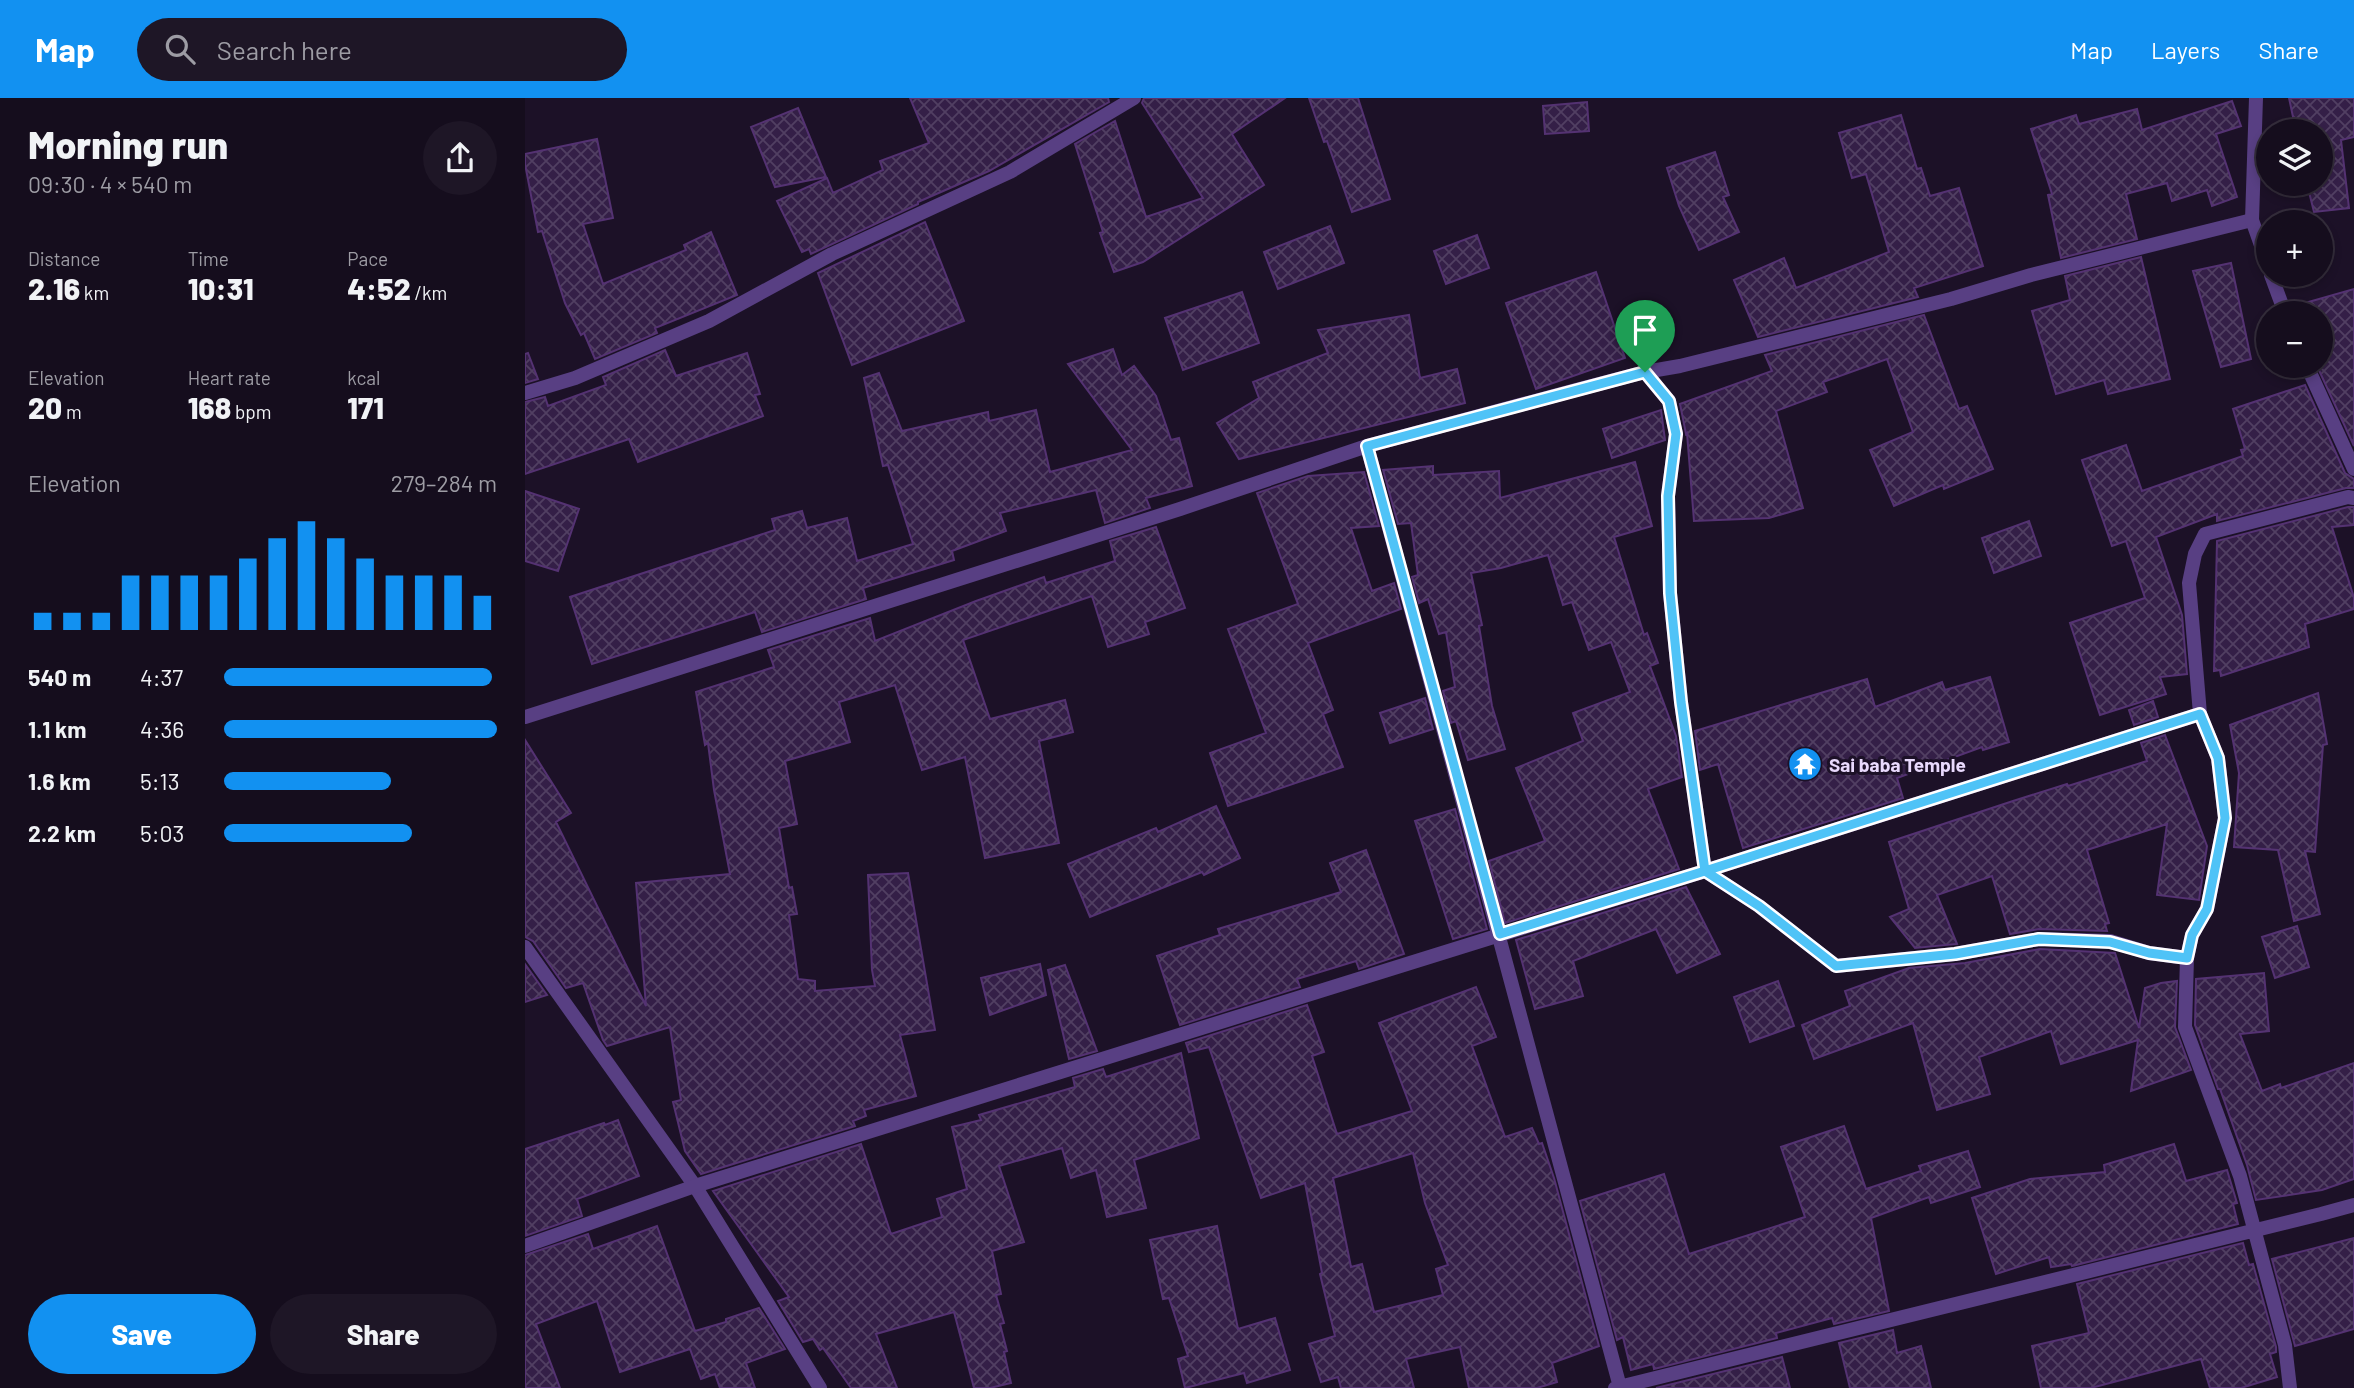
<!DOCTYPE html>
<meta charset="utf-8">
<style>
:root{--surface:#150d1d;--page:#1e1626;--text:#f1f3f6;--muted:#9d9ca4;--line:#342d3b;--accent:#1291f1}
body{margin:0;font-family:Barlow,sans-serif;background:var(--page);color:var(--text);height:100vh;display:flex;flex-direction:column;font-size:26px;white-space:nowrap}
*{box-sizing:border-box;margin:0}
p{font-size:23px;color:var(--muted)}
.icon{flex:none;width:38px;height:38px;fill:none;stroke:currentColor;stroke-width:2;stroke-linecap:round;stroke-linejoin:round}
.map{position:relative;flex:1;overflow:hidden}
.details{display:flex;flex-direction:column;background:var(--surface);width:525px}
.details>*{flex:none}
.tools{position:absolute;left:1731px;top:21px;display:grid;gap:14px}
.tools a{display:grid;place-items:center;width:77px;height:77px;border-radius:50%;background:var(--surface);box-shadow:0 4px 10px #0003,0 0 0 2px var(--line);font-size:35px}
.pin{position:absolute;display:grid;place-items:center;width:60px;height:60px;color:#fff;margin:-72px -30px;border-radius:50% 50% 50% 0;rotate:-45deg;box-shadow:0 0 7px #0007}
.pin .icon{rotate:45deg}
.round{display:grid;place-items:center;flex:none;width:74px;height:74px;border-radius:37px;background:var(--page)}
.head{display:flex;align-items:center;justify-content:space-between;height:119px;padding:0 28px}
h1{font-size:38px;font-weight:800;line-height:52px}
.stats{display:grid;grid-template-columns:repeat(3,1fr);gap:10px;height:119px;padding:7px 28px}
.stats div{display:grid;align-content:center}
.stats b{font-size:30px;font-weight:800}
.stats small{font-size:19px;font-weight:400}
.stats p{font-size:19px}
.chart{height:196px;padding:14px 28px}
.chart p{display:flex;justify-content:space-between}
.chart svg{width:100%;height:126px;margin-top:7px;stroke:var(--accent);stroke-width:6}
.action{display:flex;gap:14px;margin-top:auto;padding:14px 28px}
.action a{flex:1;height:80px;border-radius:42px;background:var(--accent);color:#fff;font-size:28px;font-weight:800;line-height:80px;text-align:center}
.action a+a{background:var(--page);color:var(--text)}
ul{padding:0 28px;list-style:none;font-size:23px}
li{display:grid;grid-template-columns:112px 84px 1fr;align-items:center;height:52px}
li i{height:18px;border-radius:9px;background:var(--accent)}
header{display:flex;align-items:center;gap:42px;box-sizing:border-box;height:98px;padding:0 35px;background:var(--accent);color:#fff}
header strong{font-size:33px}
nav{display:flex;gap:38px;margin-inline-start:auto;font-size:24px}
.search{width:490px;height:63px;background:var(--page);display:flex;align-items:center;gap:18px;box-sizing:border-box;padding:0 24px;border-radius:38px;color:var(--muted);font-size:26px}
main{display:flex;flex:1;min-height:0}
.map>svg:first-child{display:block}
.building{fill:url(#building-cross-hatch);stroke:#543272;stroke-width:2;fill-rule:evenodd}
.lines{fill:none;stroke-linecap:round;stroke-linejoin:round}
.minor{stroke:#583f83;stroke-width:14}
.tertiary{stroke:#583f83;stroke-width:14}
.route-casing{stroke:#fff;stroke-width:14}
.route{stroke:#4fc3f7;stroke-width:9}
.labels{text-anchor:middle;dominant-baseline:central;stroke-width:6;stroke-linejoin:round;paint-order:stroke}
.poi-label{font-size:19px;font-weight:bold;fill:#e9dafd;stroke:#1c1127;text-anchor:start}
</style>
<header>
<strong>Map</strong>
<div class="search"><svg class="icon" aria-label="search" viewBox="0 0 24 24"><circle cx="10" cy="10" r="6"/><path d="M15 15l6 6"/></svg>Search here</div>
<nav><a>Map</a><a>Layers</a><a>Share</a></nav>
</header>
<main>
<section class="details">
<div class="head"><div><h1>Morning run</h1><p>09:30 · 4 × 540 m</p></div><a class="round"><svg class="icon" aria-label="share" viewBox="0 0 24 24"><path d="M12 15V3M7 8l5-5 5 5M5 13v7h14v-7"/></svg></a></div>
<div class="stats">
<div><p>Distance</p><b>2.16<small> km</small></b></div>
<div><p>Time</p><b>10:31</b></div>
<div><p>Pace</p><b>4:52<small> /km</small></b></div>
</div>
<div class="stats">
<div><p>Elevation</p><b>20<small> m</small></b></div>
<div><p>Heart rate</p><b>168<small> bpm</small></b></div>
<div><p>kcal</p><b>171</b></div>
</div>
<div class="chart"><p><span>Elevation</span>279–284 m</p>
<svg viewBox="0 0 160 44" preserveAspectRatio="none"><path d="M5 44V38M15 44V38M25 44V38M35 44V25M45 44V25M55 44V25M65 44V25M75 44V19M85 44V12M95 44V6M105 44V12M115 44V19M125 44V25M135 44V25M145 44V25M155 44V32"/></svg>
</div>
<ul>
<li><b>540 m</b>4:37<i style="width:98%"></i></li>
<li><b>1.1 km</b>4:36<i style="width:100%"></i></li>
<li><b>1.6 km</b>5:13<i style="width:61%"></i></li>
<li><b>2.2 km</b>5:03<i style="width:69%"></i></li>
</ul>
<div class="action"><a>Save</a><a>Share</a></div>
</section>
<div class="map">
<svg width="1829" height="1290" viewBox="0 0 1829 1290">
<defs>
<pattern id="building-cross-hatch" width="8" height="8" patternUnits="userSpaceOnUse" patternTransform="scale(1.75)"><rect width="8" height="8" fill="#341f47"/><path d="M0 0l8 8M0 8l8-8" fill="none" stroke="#513f62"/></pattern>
</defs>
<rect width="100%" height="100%" fill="#1c1127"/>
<!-- building -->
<path class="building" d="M385,0H583L584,4L464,73L393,104V106L286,156L284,151L277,154L252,103L302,80L308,95L358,72L355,63L404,45Z
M619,0H760L707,36L739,87L618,164L589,174L575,135L578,134L550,46L590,23L621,119L678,100L617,5Z
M784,0H833L865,101L827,114L802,43L799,44Z
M1764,0H1829V39L1816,42L1824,110L1789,114L1782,86H1796V33H1771Z
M1707,3L1716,28L1691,36L1712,99L1687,108L1682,92L1647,103L1642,85L1601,96L1612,141L1536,160L1523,97L1527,96L1506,31L1551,17L1554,26L1612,11L1617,32Z
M1062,4L1064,33L1020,36L1018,8Z
M273,10L301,79L250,89L226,29Z
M1376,17L1392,71L1396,70L1405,98L1434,90L1458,168L1389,190L1393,199L1233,239L1209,182L1259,160L1271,190L1364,154L1341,76L1327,80L1314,35Z
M72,41L88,120L58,126L78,186L161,152L159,147L186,134L212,197L130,230L132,235L70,261L59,235L56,237L40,205L17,133L13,134L0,66V56Z
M1190,54L1204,97L1198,99L1214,134L1174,152L1154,108L1142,70Z
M400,124L439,223L327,267L293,175Z
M805,128L819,165L753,191L739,154Z
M952,137L964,170L921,186L909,153Z
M1616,159L1645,281L1583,296L1579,282L1531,296L1507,213L1545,202L1540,178Z
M1706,165L1726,261L1696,269L1668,173Z
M1071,174L1100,260L1011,291L981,205Z
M1829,191V348L1792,268H1796V215H1775L1773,207Z
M717,194L734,245L658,272L640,220Z
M884,217L895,280L932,271L940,305L714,361L692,325L734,300L728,284L803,255L793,232Z
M1399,217L1434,311L1442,308L1468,371L1419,391L1418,387L1369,408L1345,352L1388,334L1362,261L1298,284L1302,294L1251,313L1278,410L1244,420L1169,423L1162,335L1161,336L1155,306L1247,273L1240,257Z
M588,251L597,277L609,268L631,298L646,342L654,340L667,388L621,400L625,410L580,425L571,392L475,415L481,433L427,453L429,462L338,490L341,501L237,534L230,514L67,566L45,499L250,432L247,421L277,413L282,430L322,420L332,463L388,446L363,367L358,368L339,280L354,275L377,333L463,314L464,323L511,312L525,374L607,352L543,266Z
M140,252L151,278L222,255L235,296L230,297L238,318L113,364L104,341L0,376V304L20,299L23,308L81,287L78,279Z
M3,255L13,281L0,285V256Z
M1780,287L1820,375L1829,381V390H1821L1692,423V416L1631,439L1657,517L1662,576L1635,579L1641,596L1575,617L1545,525L1620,500L1601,443L1587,448L1557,362L1601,347L1617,393L1718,358L1716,352L1720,351L1708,311Z
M1136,312L1140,342L1087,360L1078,331Z
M1110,364L1127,428L1089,439L1119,537L1122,535L1133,565L1125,568L1151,638L1157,679L1123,691L1154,771L980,825L964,763L1020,743L991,670L1058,643L1048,615L1105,594L1086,544L1064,552L1047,504L1038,507L1023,457L976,470L946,475L957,527L954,528L967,608L980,651L943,662L931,623L926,625L918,593L930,589L921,534L914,536L903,501L894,505L887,479L893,477L886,425L873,426L858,372L908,368V377L974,373L975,400Z
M839,374L854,428L826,430L847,493L869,485L876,511L783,545L808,612L798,616L818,669L703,708L685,655L741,635L703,531L773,506L732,395L783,378Z
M0,393L54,411L33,473L0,463Z
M1823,409H1829V427L1807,429L1829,500V511L1780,526L1784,549L1696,578L1695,572L1689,573L1692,443Z
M1504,423L1516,458L1469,475L1457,440Z
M631,429L660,510L620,524L624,536L583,549L567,498L438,542L465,621L540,602L548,634L514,643L534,745L460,760L440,659L397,672L370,587L314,604L325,644L260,663L272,726L254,730L264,790L267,789L272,816L264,817L273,881L290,883V893L350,888L347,872L343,777L383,775L410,932L375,937L391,998L339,1012L341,1018L328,1023L330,1028L176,1076L160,1053L148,1004L156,1002L145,929L82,948L78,942L58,885L41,890L8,843L0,839V642L46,715L31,724L121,908L111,785L205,776L189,692L183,645L180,647L171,594L249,569L243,552L345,520L350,543L451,503L519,479L521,485L590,463L585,443Z
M1465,579L1484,644L1458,652L1457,649L1372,680L1378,700L1218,750L1193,666L1175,672L1170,633L1342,581L1350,609L1417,584L1420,592Z
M1793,595L1802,646L1798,647L1790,754L1780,753L1795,816L1769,823L1753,752L1709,749L1714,675L1705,627Z
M900,600L908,631L865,645L855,615Z
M1628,603L1633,619L1609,627L1604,612Z
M1640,637L1682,748L1674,802L1632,797L1642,726L1562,752L1584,825L1580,826L1582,833L1514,831L1485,836L1467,778L1412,797L1432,846L1390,850L1365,819L1384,811L1364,744L1488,703L1542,686L1543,688L1622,663L1616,645Z
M691,708L715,760L679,777L677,774L565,819L543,766L631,730L633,734Z
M930,711L962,831L928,841L890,723Z
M841,752L879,856L834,871L831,863L772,881L775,889L655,927L632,858L695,837L693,831L816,794L805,765Z
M1161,789L1195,856L1152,875L1131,831L1048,863L1058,898L1010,911L991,842Z
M1772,828L1784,869L1750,880L1737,839Z
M1515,851L1590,855L1614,930L1620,890L1636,885L1652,883L1650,929L1666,972L1606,993L1613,942L1536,966L1526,933L1454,959L1465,996L1412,1012L1388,925L1289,961L1277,927L1325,908L1320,893L1384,870L1440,865Z
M0,866L22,897L0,904Z
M515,866L521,897L465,917L456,880Z
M540,867L572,953L544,961L523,872Z
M1739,875L1744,933L1715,936L1737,993L1755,986L1756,990L1829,965V1081L1797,1092L1731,1102L1722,1067L1695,991H1693L1670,927L1671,881Z
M1253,883L1269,928L1225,944L1209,899Z
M951,889L971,939L947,948L980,1039L1007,1030L1014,1046L1017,1045L1029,1080L1074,1248L1027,1265L1032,1284L1012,1290H944L935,1249L881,1261L889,1290H816L813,1279L796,1284L784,1246L810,1238L795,1176L797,1175L780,1085L736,1100L684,949L664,954L661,945L782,907L799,954L787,958L812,1036L887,1013L854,925ZM888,1055L900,1105L923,1167L911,1171L918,1197L849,1214L837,1166L826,1169L808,1080Z
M656,955L674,1040L609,1062L621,1110L582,1119L571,1072L546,1080L537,1050L474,1068L499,1144L467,1153L476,1196L471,1197L479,1225L475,1226L482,1253L479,1254L486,1285L465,1290H449L429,1214L351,1236L372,1290H326L298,1250L295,1252L288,1241L278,1244L253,1203L264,1199L188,1093L336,1046L366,1136L417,1119L412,1101L442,1091L427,1029L456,1022L454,1017L550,989L548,980L578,971L581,979Z
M93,1022L114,1078L52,1101L57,1118L0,1138V1051L79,1025L80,1027Z
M1319,1028L1341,1091L1396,1073L1394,1068L1443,1053L1455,1089L1406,1105L1404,1099L1346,1120L1364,1213L1309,1226L1307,1220L1251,1235L1252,1240L1129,1271L1128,1266L1106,1272L1098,1239L1092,1242L1055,1103L1139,1076L1164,1156L1280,1119L1256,1049Z
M1649,1046L1661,1083L1702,1072L1712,1105L1708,1106L1713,1126L1547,1168L1546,1166L1526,1169L1524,1159L1471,1176L1447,1100L1505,1081L1580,1074L1579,1067Z
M132,1128L170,1233L201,1224V1221L234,1210L260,1251L221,1265L230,1290H195L190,1276L176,1281L165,1251L95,1274L72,1203L11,1226L35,1290H0V1157L63,1136L68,1151Z
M692,1128L713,1231L750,1220L765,1272L722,1285L719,1275L660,1290L653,1261L663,1258L644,1200L638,1201L625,1142Z
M1829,1140V1231L1770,1248L1747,1161Z
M1718,1145L1724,1167L1728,1166L1751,1249V1254L1745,1256L1752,1279L1716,1290H1685L1676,1261L1566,1290H1516L1507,1248L1564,1235L1552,1186Z
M1368,1232L1372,1255L1396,1248L1406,1290H1325L1314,1245Z
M1257,1259L1265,1290H1131Z"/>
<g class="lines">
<!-- minor -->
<path class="minor" d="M1120,274L1144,303L1151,336L1143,398L1145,495L1156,604L1180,773L1234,808L1311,868L1430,856L1514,841L1585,843L1624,855L1662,860
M0,295L50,280L184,223L307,156L485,74L609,0
M842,348L1095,1289
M1675,616L1693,660L1700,720L1682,811L1667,837L1662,860L1660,929L1715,1078L1760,1247L1765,1290
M0,619L655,411L842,348L1047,293L1120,274L1155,268L1426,201L1506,177L1727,122
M0,849L170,1088L295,1290
M1090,1290L1796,1116L1829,1107"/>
<!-- tertiary -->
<path class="tertiary" d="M1731,0L1727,122L1743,167
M1746,177L1760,215
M1782,268L1829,371
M0,1148L170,1088L1180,773L1675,616L1664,485L1670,456L1680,436L1823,399L1829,400"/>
</g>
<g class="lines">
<!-- route casing -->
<g class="route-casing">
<path id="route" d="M1120,274L842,348L975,836L1180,773L1234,808L1311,868L1430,856L1514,841L1585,844L1624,855L1662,860L1667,837L1682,811L1700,720L1693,660L1675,616L1180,773L1156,604L1145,495L1143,398L1151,336L1144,303L1120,274"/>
</g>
<!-- route -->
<use href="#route" class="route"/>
</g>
<!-- icons -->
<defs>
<g id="temple-disc" transform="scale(1.75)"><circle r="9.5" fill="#1291f1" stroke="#1c1127"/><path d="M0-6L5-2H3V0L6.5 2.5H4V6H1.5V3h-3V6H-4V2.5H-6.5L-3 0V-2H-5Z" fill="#fff"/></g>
</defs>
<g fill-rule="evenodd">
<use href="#temple-disc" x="1280" y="666"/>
</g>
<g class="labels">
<!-- poi labels -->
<g class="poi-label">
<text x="1304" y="666">Sai baba Temple</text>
</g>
</g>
</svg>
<div class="tools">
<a><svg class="icon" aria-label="layers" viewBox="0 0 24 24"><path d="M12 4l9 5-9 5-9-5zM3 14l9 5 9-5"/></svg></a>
<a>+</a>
<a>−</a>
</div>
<div class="pin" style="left:1120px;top:274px;background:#1e9e55"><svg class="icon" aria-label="arrive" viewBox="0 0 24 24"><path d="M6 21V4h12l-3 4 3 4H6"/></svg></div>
</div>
</main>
